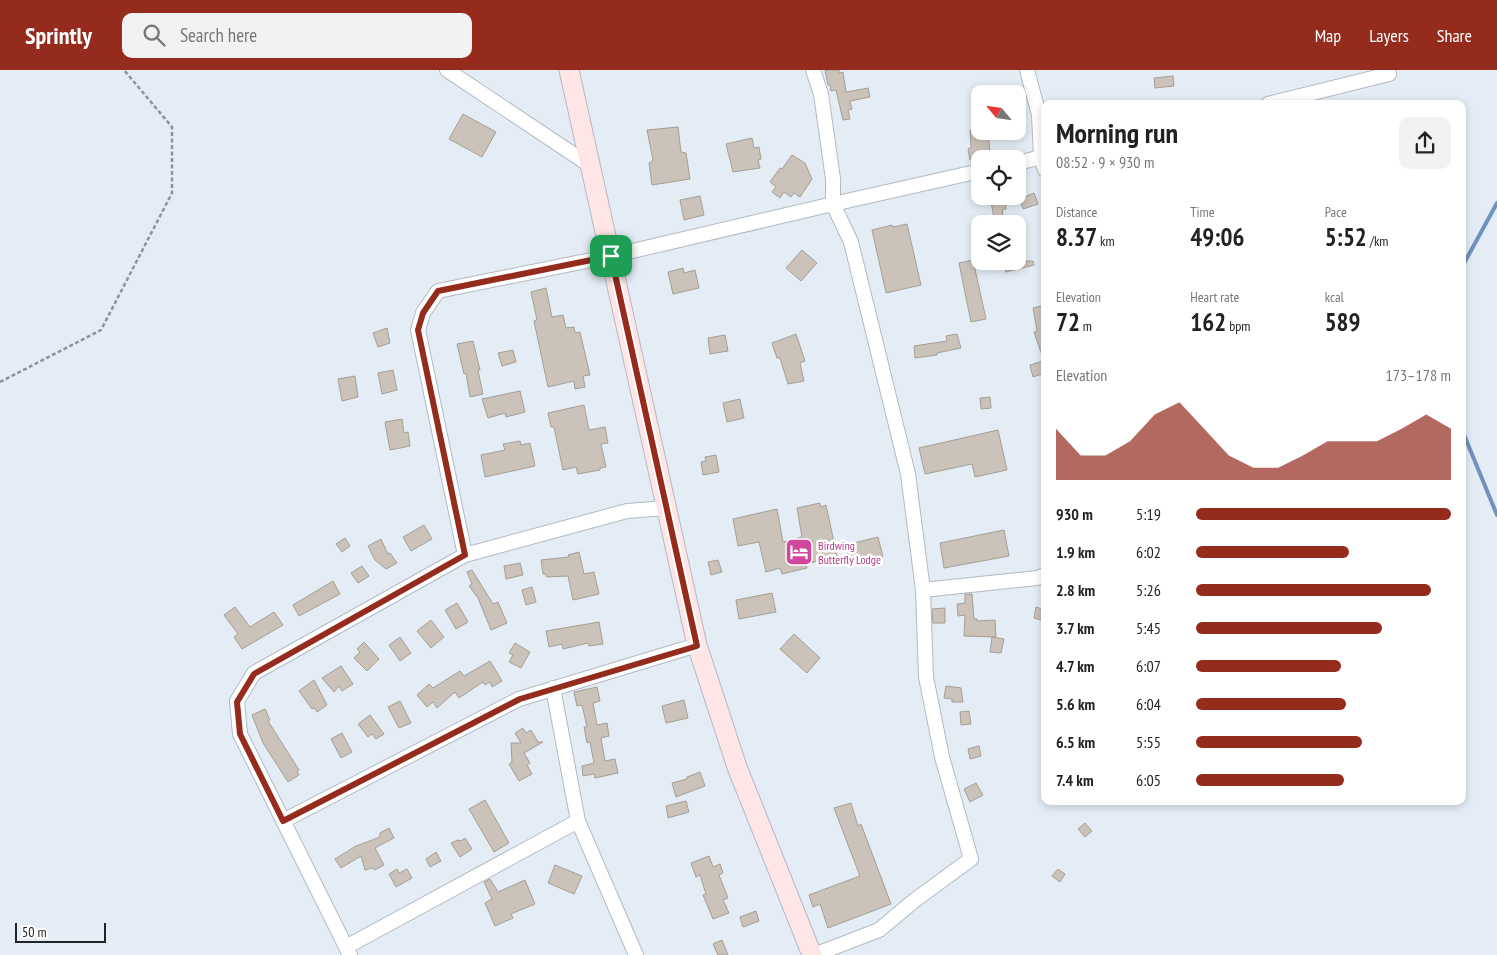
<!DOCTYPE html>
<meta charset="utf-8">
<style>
:root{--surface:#fff;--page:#f2f2f2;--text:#222;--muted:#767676;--accent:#952b1d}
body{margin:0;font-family:"PT Sans Narrow",sans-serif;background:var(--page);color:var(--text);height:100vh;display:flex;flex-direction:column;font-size:19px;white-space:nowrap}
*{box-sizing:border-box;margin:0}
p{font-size:16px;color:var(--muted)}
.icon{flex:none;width:28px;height:28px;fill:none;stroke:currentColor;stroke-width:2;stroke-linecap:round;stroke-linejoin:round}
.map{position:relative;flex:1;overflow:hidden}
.sheet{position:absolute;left:1041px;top:30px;width:425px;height:705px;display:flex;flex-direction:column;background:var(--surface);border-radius:10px;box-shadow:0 2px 8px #0003}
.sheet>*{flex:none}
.needle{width:32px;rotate:299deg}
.controls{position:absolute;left:971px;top:15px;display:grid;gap:10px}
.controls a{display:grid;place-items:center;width:55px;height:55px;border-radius:10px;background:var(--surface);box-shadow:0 2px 8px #0003;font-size:25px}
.scale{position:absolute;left:15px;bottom:12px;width:91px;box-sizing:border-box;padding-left:5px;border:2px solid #222528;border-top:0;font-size:14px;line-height:18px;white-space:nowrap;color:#222528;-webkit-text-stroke:4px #fff;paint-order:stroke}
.pin{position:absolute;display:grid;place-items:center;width:42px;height:42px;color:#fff;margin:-21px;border-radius:10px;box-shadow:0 2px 8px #0006}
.round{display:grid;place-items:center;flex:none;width:52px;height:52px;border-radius:10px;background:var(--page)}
.head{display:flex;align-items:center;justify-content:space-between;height:85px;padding:0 15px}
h1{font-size:28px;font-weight:600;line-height:38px}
.figures{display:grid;grid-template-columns:repeat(3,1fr);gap:8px;height:85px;padding:5px 15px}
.figures div{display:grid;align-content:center}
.figures b{font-size:25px;font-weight:600}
.figures small{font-size:14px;font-weight:400}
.figures p{font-size:14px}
.chart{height:140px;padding:10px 15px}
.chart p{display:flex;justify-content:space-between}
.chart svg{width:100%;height:90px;margin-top:5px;fill:var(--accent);opacity:.7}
ul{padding:0 15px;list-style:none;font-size:16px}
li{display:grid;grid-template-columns:80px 60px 1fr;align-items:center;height:38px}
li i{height:12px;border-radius:6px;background:var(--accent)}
header{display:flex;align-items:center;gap:30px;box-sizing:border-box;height:70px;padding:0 25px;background:var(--accent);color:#fff}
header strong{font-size:24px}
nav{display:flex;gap:28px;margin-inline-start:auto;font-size:18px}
.search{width:350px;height:45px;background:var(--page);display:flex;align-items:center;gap:12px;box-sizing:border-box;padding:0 18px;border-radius:10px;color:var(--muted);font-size:19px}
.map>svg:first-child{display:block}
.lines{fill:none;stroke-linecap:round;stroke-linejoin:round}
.stream{stroke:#6f93bc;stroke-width:4}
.building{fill:#cbc3ba;stroke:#a59e95}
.minor-casing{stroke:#b2bac3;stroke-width:16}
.secondary-casing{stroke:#b2bac3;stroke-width:21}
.path{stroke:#8d9399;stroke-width:2.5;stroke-dasharray:4 2.5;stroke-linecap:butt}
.minor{stroke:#fff;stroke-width:14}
.secondary{stroke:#ffe5e6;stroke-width:19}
.route-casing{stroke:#fff;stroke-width:10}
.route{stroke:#952b1d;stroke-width:6}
.labels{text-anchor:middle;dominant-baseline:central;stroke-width:5;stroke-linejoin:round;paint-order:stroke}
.hotel-label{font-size:12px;fill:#b23c85;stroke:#fff;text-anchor:start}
</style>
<header>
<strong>Sprintly</strong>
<div class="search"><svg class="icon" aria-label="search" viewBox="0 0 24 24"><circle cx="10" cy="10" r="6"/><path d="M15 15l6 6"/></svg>Search here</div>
<nav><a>Map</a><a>Layers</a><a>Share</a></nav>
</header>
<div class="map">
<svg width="1497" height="885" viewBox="0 0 1497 885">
<rect width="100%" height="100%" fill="#e4edf6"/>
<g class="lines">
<!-- stream -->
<path class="stream" d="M1462,197L1497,133
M1462,360L1497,445"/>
</g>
<!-- building -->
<path class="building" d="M825,0H839V3L843,2L846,22L868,18L870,27L850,31L852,39L848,40L850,49L843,50L836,20L831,21L830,15H828Z
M1173,6L1174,16L1155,18L1154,8Z
M463,44L496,62L482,87L449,69Z
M678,57L681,82L686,83L690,109L652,115L649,93L653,90L647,60Z
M980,59V61H988L990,84L983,85V89L970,90L968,79L971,77L970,60Z
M752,68L754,78L759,77L761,89L758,90L760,98L733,102L726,74Z
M792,85L805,93L812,109L800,127L794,123L791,127L784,122L780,128L772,122L776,117L770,112L780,98L782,99Z
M1034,123L1038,134L1023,139L1020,129Z
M700,126L704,145L684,150L680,130Z
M990,126H1004L1006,139L1002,140L1005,154H995Z
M907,154L921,215L886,223L872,160L892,155L893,157Z
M802,180L817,193L801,211L786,198Z
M973,190L986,249L971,252L959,193Z
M1003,191H1033L1034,195L1006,202Z
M683,198L684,203L695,200L699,218L673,224L668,202Z
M546,218L552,247L563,245L566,258L574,257L575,263L580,262L590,305L583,306L585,317L575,319L574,311L548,317L534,251L537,250L531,222Z
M1045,235V287L1043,288L1034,262L1037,261L1033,238Z
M387,258L390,273L378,277L373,263Z
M796,264L805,291L800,293L804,311L788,314L780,288H777L772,273Z
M957,264L961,278L937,283V285L915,288L914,276L947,271L946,266Z
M725,265L728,281L710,284L708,268Z
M473,271L480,300H478L483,324L470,327L466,303L464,304L457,274Z
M513,280L516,292L502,296L498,283Z
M1043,291L1045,303L1033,307L1030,295Z
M393,300L397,320L382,324L378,303Z
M355,306L358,327L342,331L338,309Z
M520,321L525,342L506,347L505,343L488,348L482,329Z
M990,327L991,338L981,339L980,328Z
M740,329L744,348L727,352L723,333Z
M584,335L589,360L605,357L608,373L601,374L606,397L600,398V400L578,404L576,397L563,400L554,357H551L548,343Z
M402,349L404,363L408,362L410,376L390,380L385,352Z
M998,360L1007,400L975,407L972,394L925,404L919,378Z
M520,371L521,375L530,373L535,396L485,407L481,385L505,380L503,374Z
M716,385L719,402L703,405L701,392L706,391L705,387Z
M820,433L821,437L826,435L837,486L806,494L807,498L782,504L780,498L766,502L759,472L738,476L733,449L777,439L783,472L802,467L797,438Z
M424,455L432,469L411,481L403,467Z
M1004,460L1009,486L944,498L940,473Z
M878,467L883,487L851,495L846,475Z
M345,468L350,476L342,482L336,474Z
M381,469L388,484L390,483L397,493L386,499L375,490L368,476Z
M579,482L584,504L594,502L599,524L573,530L568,506L547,507L545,504H543L541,490L569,487L568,485Z
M718,490L722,502L711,505L708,492Z
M520,493L523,505L506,509L504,496Z
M362,496L369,506L358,513L351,503Z
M472,500L493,534L498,532L507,553L491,560L478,528L469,516L472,514L467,502Z
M333,511L340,524L299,546L293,535Z
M532,517L536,532L526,535L522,520Z
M772,523L776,542L739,549L736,530Z
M965,524H972L974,549H977V551L995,550L996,567L964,566L965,545L958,546L957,534L965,533Z
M457,533L468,552L456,559L445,540Z
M235,537L250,557L274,542L283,555L242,579L234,567L238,564L224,545Z
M1036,537L1045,540V551L1034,548Z
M945,538V553H933L932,539Z
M431,550L444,567L431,578L417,561Z
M599,552L603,574L589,576L588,573L563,579L562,574L549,577L546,561Z
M794,564L820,588L807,603L780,579Z
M400,567L411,583L400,591L389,575Z
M992,567L1004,569L1001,583L990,582Z
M364,572L379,589L367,601L354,588L360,582L357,579Z
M515,573L530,582L521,598L509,592L513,585L509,583Z
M490,591L502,611L492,617L490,612L485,615L483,612L459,628L455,622L437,638L433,632L427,637L417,625L429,614L433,618L460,601L464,606Z
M341,596L353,614L342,621L339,616L334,622L322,608Z
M314,610L327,635L317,642L315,638L312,639L299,621Z
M946,616L961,618L963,632H952V629L944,628Z
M597,617L600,631L593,633L597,655L607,653L609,666L601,668L605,691L615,689L618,703L595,708L594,704L583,706L582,696L594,693L590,672L587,673L584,657H587L582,635L577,636L574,622Z
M684,630L688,648L666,653L662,636Z
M400,631L411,653L399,658L388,637Z
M265,639L270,650L268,651L299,700L297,701L299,705L288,712L263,673L252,645Z
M969,641L971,654L961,655L960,642Z
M370,645L384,664L376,669L372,664L368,667L358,654Z
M523,658L526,663L531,660L538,672H543L524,683L530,693L527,695L532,704L519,711L509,694L512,692L511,673H521L515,663Z
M342,663L352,682L341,688L331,669Z
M979,676L981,686L970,689L968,679Z
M700,702L705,716L676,727L672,713L687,709V707Z
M976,713L983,725L970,732L964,719Z
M485,730L509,773L494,782L469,739Z
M686,731L689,742L668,748L666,736Z
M851,733L858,756L861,754L891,834L828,858L820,834L813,837L809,825L860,806L834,738Z
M1085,753L1092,761L1085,767L1078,759Z
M389,758L394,768L375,778L384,795L375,800L372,798L365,800L361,786L341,798L335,789L356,776L380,767V763Z
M465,768L472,779L460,787L451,773L458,770L461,771Z
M436,782L441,791L430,797L426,789Z
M709,786L713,797L720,794L723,803L719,805L728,828L723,830L729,843L713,849L703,825L706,824L700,805L696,807L691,793Z
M555,795L582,806L574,824L548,813Z
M397,799L399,803L407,799L412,808L396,817L389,804Z
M1058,799L1065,804L1060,812L1052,806Z
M490,809L498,822L525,810L535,834L511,844L513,848L495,856L485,833L492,829L484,812Z
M756,841L759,851L743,857L740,847Z
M722,870L728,885H718L713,874Z"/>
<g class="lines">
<!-- minor casing -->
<g class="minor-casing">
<path id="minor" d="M447,0L591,96
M813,0L821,24L833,109V134L851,172L908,404L923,520L926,607L942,687L971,789L915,830L879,860L814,885
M1027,0L1039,45L1041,87L1045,100
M1268,34L1389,4
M1018,93L1045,86
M465,485L418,260L423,243L438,221L611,186L833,134L980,101
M923,520L1037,508L1045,505
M553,618L578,751L636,885
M283,751L519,629L697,575
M346,877L578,751
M350,885L240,664L237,631L254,603L465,485L627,441L667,438"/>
</g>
<!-- secondary casing -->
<g class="secondary-casing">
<path id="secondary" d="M569,0L697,575L737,697L812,885"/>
</g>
<!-- path -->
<path class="path" d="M0,312L101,260L172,123V57L124,0"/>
<!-- minor -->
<use href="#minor" class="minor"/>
<!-- secondary -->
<use href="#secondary" class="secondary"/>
</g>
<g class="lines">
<!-- route casing -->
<g class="route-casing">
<path id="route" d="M611,186L697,576L520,629L283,751L240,664L237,632L254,604L465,485L418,260L423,243L438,221Z"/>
</g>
<!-- route -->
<use href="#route" class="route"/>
</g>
<!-- icons -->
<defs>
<g id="hotel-square" transform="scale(1.4375)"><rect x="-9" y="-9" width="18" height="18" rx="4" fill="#d1479c" stroke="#fff"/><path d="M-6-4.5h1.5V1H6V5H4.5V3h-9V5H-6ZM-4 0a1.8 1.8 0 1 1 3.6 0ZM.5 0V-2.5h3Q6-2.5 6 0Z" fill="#fff"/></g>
</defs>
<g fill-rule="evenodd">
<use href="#hotel-square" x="799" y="482"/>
</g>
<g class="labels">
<!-- hotel labels -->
<g class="hotel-label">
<text x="818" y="475">Birdwing<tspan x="818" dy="14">Butterfly Lodge</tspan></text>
</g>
</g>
</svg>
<div class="controls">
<a><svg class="needle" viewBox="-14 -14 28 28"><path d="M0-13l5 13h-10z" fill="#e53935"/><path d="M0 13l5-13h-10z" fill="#767676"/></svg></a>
<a><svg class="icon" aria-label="locate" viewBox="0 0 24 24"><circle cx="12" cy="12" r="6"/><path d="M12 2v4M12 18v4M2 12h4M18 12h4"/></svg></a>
<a><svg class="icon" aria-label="layers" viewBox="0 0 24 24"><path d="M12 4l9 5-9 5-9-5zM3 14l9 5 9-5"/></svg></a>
</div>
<div class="scale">50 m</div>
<div class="pin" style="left:611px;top:186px;background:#1e9e55"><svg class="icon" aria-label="arrive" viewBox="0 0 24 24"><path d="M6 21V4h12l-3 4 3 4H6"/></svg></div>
<section class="sheet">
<div class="head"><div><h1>Morning run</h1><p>08:52 · 9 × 930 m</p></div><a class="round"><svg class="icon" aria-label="share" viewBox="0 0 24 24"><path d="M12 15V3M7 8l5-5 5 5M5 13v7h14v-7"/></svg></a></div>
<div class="figures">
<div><p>Distance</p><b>8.37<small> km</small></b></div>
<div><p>Time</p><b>49:06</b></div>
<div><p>Pace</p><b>5:52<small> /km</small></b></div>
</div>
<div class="figures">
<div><p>Elevation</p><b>72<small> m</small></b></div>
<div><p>Heart rate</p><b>162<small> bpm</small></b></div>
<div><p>kcal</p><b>589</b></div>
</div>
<div class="chart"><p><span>Elevation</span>173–178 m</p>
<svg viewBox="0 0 160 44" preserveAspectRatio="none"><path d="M0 44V19L10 32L20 32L30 25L40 12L50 6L60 19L70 32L80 38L90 38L100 32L110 25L120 25L130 25L140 19L150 12L160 19V44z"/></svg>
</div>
<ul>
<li><b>930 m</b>5:19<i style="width:100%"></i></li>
<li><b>1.9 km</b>6:02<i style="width:60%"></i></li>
<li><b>2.8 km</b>5:26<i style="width:92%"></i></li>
<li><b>3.7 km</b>5:45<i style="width:73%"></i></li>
<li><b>4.7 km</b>6:07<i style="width:57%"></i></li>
<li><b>5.6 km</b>6:04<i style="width:59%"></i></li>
<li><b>6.5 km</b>5:55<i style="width:65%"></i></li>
<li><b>7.4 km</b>6:05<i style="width:58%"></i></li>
</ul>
</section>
</div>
